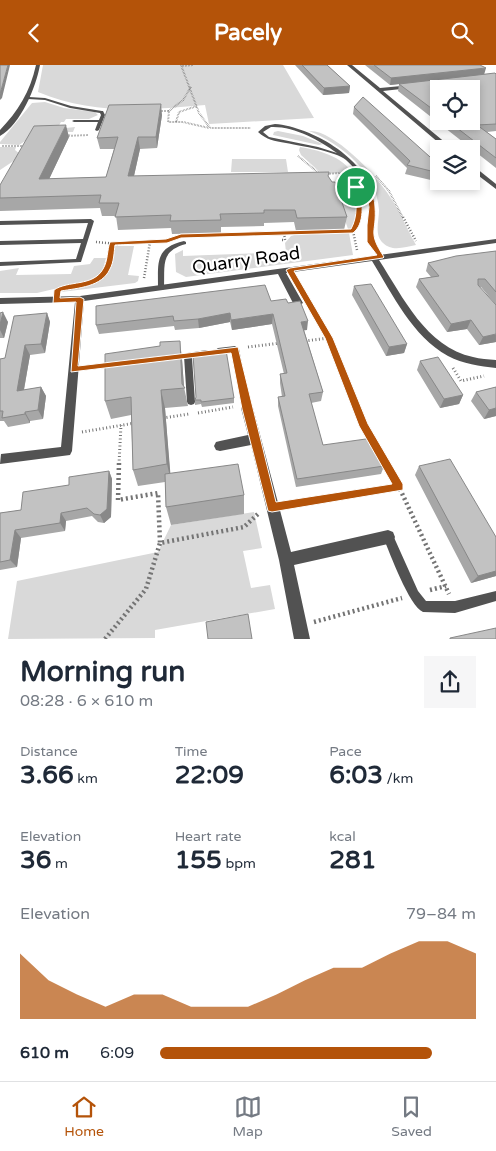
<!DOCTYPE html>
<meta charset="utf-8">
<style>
:root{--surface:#fff;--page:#f6f6f7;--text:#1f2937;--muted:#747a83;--line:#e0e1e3;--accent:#b45309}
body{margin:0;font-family:"Varela Round",sans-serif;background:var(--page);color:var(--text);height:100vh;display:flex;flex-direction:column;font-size:19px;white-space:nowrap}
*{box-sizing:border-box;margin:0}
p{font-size:16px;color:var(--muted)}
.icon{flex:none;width:28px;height:28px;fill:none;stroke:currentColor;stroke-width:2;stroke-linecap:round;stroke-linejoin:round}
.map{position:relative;height:574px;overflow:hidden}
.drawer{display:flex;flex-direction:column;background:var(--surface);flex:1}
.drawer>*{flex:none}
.buttons{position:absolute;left:430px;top:15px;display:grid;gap:10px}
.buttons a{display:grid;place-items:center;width:50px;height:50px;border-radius:0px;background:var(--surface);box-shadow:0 2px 8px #0003;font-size:25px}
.pin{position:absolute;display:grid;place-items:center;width:42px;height:42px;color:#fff;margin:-21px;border:2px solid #fff;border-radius:50%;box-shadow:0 1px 5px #0007}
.round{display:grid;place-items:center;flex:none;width:52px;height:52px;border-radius:0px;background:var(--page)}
.summary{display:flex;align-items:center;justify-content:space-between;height:85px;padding:0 20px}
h1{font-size:28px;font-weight:800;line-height:38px}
.stats{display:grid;grid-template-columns:repeat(3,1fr);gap:8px;height:85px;padding:5px 20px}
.stats div{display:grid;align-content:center}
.stats b{font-size:25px;font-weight:800}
.stats small{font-size:14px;font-weight:400}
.stats p{font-size:14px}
.chart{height:140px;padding:10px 20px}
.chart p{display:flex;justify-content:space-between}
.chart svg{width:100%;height:90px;margin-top:5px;fill:var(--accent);opacity:.7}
ul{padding:0 20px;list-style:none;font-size:16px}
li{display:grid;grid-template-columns:80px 60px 1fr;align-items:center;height:38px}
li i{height:12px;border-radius:6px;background:var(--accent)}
header{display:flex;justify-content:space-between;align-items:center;height:65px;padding:0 20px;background:var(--accent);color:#fff;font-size:22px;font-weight:800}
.tabs{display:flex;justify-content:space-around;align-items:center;height:70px;border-top:1px solid var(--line);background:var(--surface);font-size:14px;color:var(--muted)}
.tabs a{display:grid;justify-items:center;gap:2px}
.tabs .active{color:var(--accent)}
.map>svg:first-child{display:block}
.green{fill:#d9d9d9}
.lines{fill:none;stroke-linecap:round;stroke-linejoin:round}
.path-far3{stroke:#747474;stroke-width:2;stroke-dasharray:0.5 1;stroke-linecap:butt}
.path-far2{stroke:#747474;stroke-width:2.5;stroke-dasharray:1 2;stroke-linecap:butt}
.path-far1{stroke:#747474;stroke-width:3;stroke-dasharray:1 2.5;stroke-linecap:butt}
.path{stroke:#747474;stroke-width:4.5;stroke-dasharray:2 3;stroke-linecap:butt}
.service{fill:#525252;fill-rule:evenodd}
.minor{fill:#525252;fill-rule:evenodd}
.wall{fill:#a7a7a7;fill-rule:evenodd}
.shaded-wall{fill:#888}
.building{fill:#c2c2c2;stroke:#888}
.route{fill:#b45309;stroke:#fff;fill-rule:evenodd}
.labels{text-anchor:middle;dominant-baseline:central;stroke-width:4.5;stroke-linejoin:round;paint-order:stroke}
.street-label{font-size:18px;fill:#000;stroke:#fff}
</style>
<header><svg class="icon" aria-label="back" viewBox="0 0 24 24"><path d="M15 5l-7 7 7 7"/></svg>Pacely<svg class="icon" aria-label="search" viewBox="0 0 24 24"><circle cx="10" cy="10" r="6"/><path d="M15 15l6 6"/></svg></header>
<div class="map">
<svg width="496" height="574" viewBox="0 0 496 574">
<rect width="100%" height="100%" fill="#fff"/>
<!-- green -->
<path class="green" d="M43,0H283L314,53L209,59L205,40C147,45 92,50 38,27Z
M45,37L64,43L95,47L98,50L89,54H66L64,57H61L57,64L75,62L73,67H67V69H71L69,70L33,71L19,80L0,79V77L32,38Z
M278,66L303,71L323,79L319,80L273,70L274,67Z
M309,66C332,64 374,108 386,126C398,142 406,162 416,180C405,182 392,187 383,178C374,170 379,156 379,145C377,107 341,79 309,66Z
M0,82H16L15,85L20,89L18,93L0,105Z
M300,82C322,86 346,92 357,115L355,117L343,108L322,109L301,90L299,85Z
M232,94H286L288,107H231Z
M354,128C358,140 357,152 352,164H348L336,129Z
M349,168L353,190L186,212L176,207L175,189L183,185V191L286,187L285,178L291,171L297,169Z
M115,181H134L128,210L139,211L138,216L135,218L61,227C68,223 76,222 84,221C109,216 110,203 115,181Z
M94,193H106L102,208L88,216L37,228H0V206L19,203L16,210L71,209L74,201L90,199Z
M254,447L262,483L243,486L251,523L270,520L275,544L155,565V573L8,574L17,516L158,487L171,460Z"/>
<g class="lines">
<!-- path-far3 -->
<path class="path-far3" d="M181,0L199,48L210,63H251
M182,1L194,0
M191,22L183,35L169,46L168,57H183L209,63
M158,46H169
M176,57L179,47L197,41
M65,71L89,70
M2,81H25
M298,91L320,109
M326,109L339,108L346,112
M376,111L389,126L403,153"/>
<!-- path-far2 -->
<path class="path-far2" d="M403,152L416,176
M191,171L284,168
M282,175H285L284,168L353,166
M96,177L118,179L162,176
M357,185L353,166L358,156
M144,213L150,177
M82,220C106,213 108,201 112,178
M310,240L322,261"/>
<!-- path-far1 -->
<path class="path-far1" d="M321,260L329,273L364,361L372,375
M305,276L329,273
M248,282L281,278
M86,303L107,300
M453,303L461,316L484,311
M198,348L233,342
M163,353L189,349
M82,367L135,358
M375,380L386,399
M119,399L121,360"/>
<!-- path -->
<path class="path" d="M119,398L118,435L158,428L160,478L244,462L259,448
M385,398L399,422L449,529
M286,440L399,422
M430,525L446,521
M314,557L402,533
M105,574L146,524L160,478"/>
<!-- service -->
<path class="service" d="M29,32L45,33L71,41L102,46H103L105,50L99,65L97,66L95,65L98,57H74L72,56L74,55H99L101,50L100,48L70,43L45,35L28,34L27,33Z
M275,59C311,62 364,92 373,130C374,135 375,140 375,145C375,156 371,166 374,176C376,182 381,187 384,192L383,193H379L370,180L367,172L369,142L365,124L331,125L328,123L331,121H364C360,111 354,102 346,95C335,86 301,81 286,78C274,76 267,75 258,67L265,61ZM271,62C294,61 319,75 337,88L318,82L269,72L263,67Z
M91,154L94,156L81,197L0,201V197L76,194L81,178L0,180V176L83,174L88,158L0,160V156Z
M184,176L186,177V179C160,186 165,200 164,223L163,225H159L158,223C158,197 155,183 184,176Z
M235,281L239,284L251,343L250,345L247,346L244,345L243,343L232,287L218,289L214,286L218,283Z
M206,285L209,286L210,288L209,290L192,293L195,337L194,339L191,340L188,339L187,337L184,291L188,288Z
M388,467L392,468L418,526L426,536H455L496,526V536L455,548L423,547C409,541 390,488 383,472L384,468Z"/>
<!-- minor -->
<path class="minor" d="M36,0H40C36,22 21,59 0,71V65C18,46 30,27 36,0Z
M347,0H352L380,23L412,20L410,23L383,26L453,84H446Z
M471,99L496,119V124L471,105Z
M496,174V178L379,195C403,232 426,282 473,292C480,294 488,294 496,295V303C480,301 463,299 448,291C412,271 393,230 372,196L286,208L303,238L298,241L293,238L278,209L84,236L72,386L70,390L0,399L1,389L61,382L75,237L0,239V233L80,231Z
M247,339L251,340L253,343L291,487L388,465L393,467L395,472L393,477L388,479L294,500L310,574H294L279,495L251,380L220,386L216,385L214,381L216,377L220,376L248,370L241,343L243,340Z"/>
</g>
<!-- wall -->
<path class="wall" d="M295,0H327L350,21L349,28L323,30Z
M365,0H480L484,9H496V66L487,67L496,74V103L398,26L399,19L390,20ZM439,24L471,56H439Z
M354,42L439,100V116H449L448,119L405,109L407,103L353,49Z
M162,50L157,83L140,84L134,111L328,112L347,152L344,165L296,166L294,157L264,158V161L221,162V168L172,169L171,163L118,165L116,151H102L100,143L0,146V120L69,72L49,114L106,112L114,84H100L97,73Z
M496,186V240L481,222H480L496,277L479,280L467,264L447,267L416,222L419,214L431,212L426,206L428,198Z
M354,221L407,279L404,288L386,291L352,230Z
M271,236L288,238L307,265H304L323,327L321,336L311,338L323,380L384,401L381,409L296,422L278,341V332H282L280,318V309H284L272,259L232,265L230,257L199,263L175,265L174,261L99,269L96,260Z
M0,248L8,257L4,273H0Z
M47,248L50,257L45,288L30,290L24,325L41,322L46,331L43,354L30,356V358L8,362L4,356H0V294L5,293Z
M182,294L184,322L188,341L165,343L170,409L244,430V449L171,460L166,442L165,417L138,421L133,405L131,350L111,354L105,336Z
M420,296L463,330L459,339L440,343L417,305Z
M496,322V351L484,354L471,336L476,327Z
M234,333V338L202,342L201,339L195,340V335Z
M419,401L496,472V511L471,518L415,410Z
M109,406L112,414L111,452L104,458L98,457L92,451L66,456L65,466L21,473L17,502L0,505V448L21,445L69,420Z"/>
<!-- shaded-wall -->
<path class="shaded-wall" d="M8,0H10L2,33L0,35V29Z
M486,3L484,10L390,20L391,13Z
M350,21L349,28L323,30L324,23Z
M161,39L162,50L157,83L156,72Z
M66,60L69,72L43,127L39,114Z
M138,72L140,84L131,124L128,111Z
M3,247L8,257L4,273L0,265V260Z
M47,248L50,257L45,288L41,279Z
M230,248V257L199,263L198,254Z
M273,249L272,259L232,265L231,255Z
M471,255L467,264L447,267L451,259Z
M308,256L307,265L300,266L301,257Z
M496,269V277L479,280L483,272Z
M180,276L182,294L184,323H183Z
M407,279L404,288L386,291L389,282Z
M25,280L30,290L22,335L17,326Z
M41,322L46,331L43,354L38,345Z
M161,325L165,343L171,416L167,399Z
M463,330L459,339L440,343L444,334Z
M496,343V351L484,354L489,345Z
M25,347L30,356V358L25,349Z
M109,406L112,414L111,452L104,458L100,450Z
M61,448L66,456L65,466L60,458Z
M15,465L21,473L17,502L10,495Z
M496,506V511L471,518L478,511Z"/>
<!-- building -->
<path class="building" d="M0,0H8L0,29Z
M302,0H327L350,21L324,23Z
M374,0H480L486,3L391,13Z
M495,8L496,9V59L477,60L496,74V93L448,56H471V24H439V49L399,19Z
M363,32L439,100V108L407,100L410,96L354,42Z
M161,39L156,72H138L128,111L329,107L328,111L332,117H335L347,152L297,153L295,145H264V148L220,149L221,155L170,156L171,150L115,152L119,138H99L101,130L0,133V120L34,61L66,60L39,114L106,112L118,72L97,73L109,40Z
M496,186V227L485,214H478V220L496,240V269L483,272L471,255L451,259L419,214L439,211L428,198L456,191Z
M371,219L407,279L389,282L354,221Z
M265,220L271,236L286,234L288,238L300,236L308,256L301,257L323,327L309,329L323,380L373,373L384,401L297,414L278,332L285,331L280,309L287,308L273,249L231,255L230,248L198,254L174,256L173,251L96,260V241Z
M3,247L0,260V248Z
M47,248L41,279L25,280L17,326L41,322L38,345L25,347V349L2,353L3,346H0V294L5,293L14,251Z
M180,276L182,319L185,323L161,325L167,399L133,405L131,332L105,336V289L160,281V277Z
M226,285L234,333L201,337V335H195L196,332L193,290Z
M438,292L463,330L444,334L420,296Z
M496,322V343L489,345L476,327Z
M450,394L496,472V506L478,511L419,401Z
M238,399L244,430L166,442L165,409Z
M109,406L107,444L100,450L94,449L87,443L61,448L60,458L15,465L10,495L0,497V448L21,445L23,427L69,420V412Z
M248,549L252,574H208L206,557Z
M496,563V574H450V573Z"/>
<!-- route -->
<path class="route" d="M356,120L370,122C372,128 375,135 375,142C377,168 367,166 384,192L383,193L294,206L333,273L368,359L403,419V425L272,447L268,446L242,344L231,288L71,307L76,237L53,238L54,225C68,215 93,222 103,204C108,196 107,185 110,177L166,174L181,169L351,164C358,151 357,136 353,122ZM359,124H365L369,142L367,160V177L377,190L290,203L286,205L325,273L359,361L392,419L276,437L238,282L78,301L84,234L80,232L60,233L61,226C78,223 102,222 110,204C114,197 114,187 115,180L167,178L181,173L353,168C365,159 363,137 359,124Z"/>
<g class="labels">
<!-- street labels -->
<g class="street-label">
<text transform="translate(246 195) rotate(-8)">Quarry Road</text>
</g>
</g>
</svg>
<div class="buttons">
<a><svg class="icon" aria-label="locate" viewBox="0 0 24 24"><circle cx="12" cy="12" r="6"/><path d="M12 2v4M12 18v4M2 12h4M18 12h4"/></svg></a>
<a><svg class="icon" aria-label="layers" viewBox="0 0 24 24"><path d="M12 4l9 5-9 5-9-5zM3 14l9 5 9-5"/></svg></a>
</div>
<div class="pin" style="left:356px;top:122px;background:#1e9e55"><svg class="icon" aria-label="arrive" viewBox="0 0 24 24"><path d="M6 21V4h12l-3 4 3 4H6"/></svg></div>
</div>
<section class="drawer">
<div class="summary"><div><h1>Morning run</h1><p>08:28 · 6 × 610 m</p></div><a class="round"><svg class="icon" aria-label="share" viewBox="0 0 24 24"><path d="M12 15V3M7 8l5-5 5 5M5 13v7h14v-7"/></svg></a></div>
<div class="stats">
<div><p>Distance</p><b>3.66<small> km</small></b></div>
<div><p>Time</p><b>22:09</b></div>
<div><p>Pace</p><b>6:03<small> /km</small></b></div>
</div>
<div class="stats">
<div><p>Elevation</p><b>36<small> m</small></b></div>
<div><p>Heart rate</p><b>155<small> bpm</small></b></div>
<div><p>kcal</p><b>281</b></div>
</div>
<div class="chart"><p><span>Elevation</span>79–84 m</p>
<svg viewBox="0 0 160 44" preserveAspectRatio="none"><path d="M0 44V12L10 25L20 32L30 38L40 32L50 32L60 38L70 38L80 38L90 32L100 25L110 19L120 19L130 12L140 6L150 6L160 12V44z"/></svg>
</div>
<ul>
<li><b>610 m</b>6:09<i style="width:86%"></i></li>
</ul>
</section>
<nav class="tabs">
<a class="active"><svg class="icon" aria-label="home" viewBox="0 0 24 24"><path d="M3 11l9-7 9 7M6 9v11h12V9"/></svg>Home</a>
<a><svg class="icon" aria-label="map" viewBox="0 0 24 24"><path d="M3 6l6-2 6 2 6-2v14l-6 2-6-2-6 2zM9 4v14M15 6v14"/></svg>Map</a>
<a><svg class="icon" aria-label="saved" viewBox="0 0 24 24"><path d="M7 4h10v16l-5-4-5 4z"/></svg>Saved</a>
</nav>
